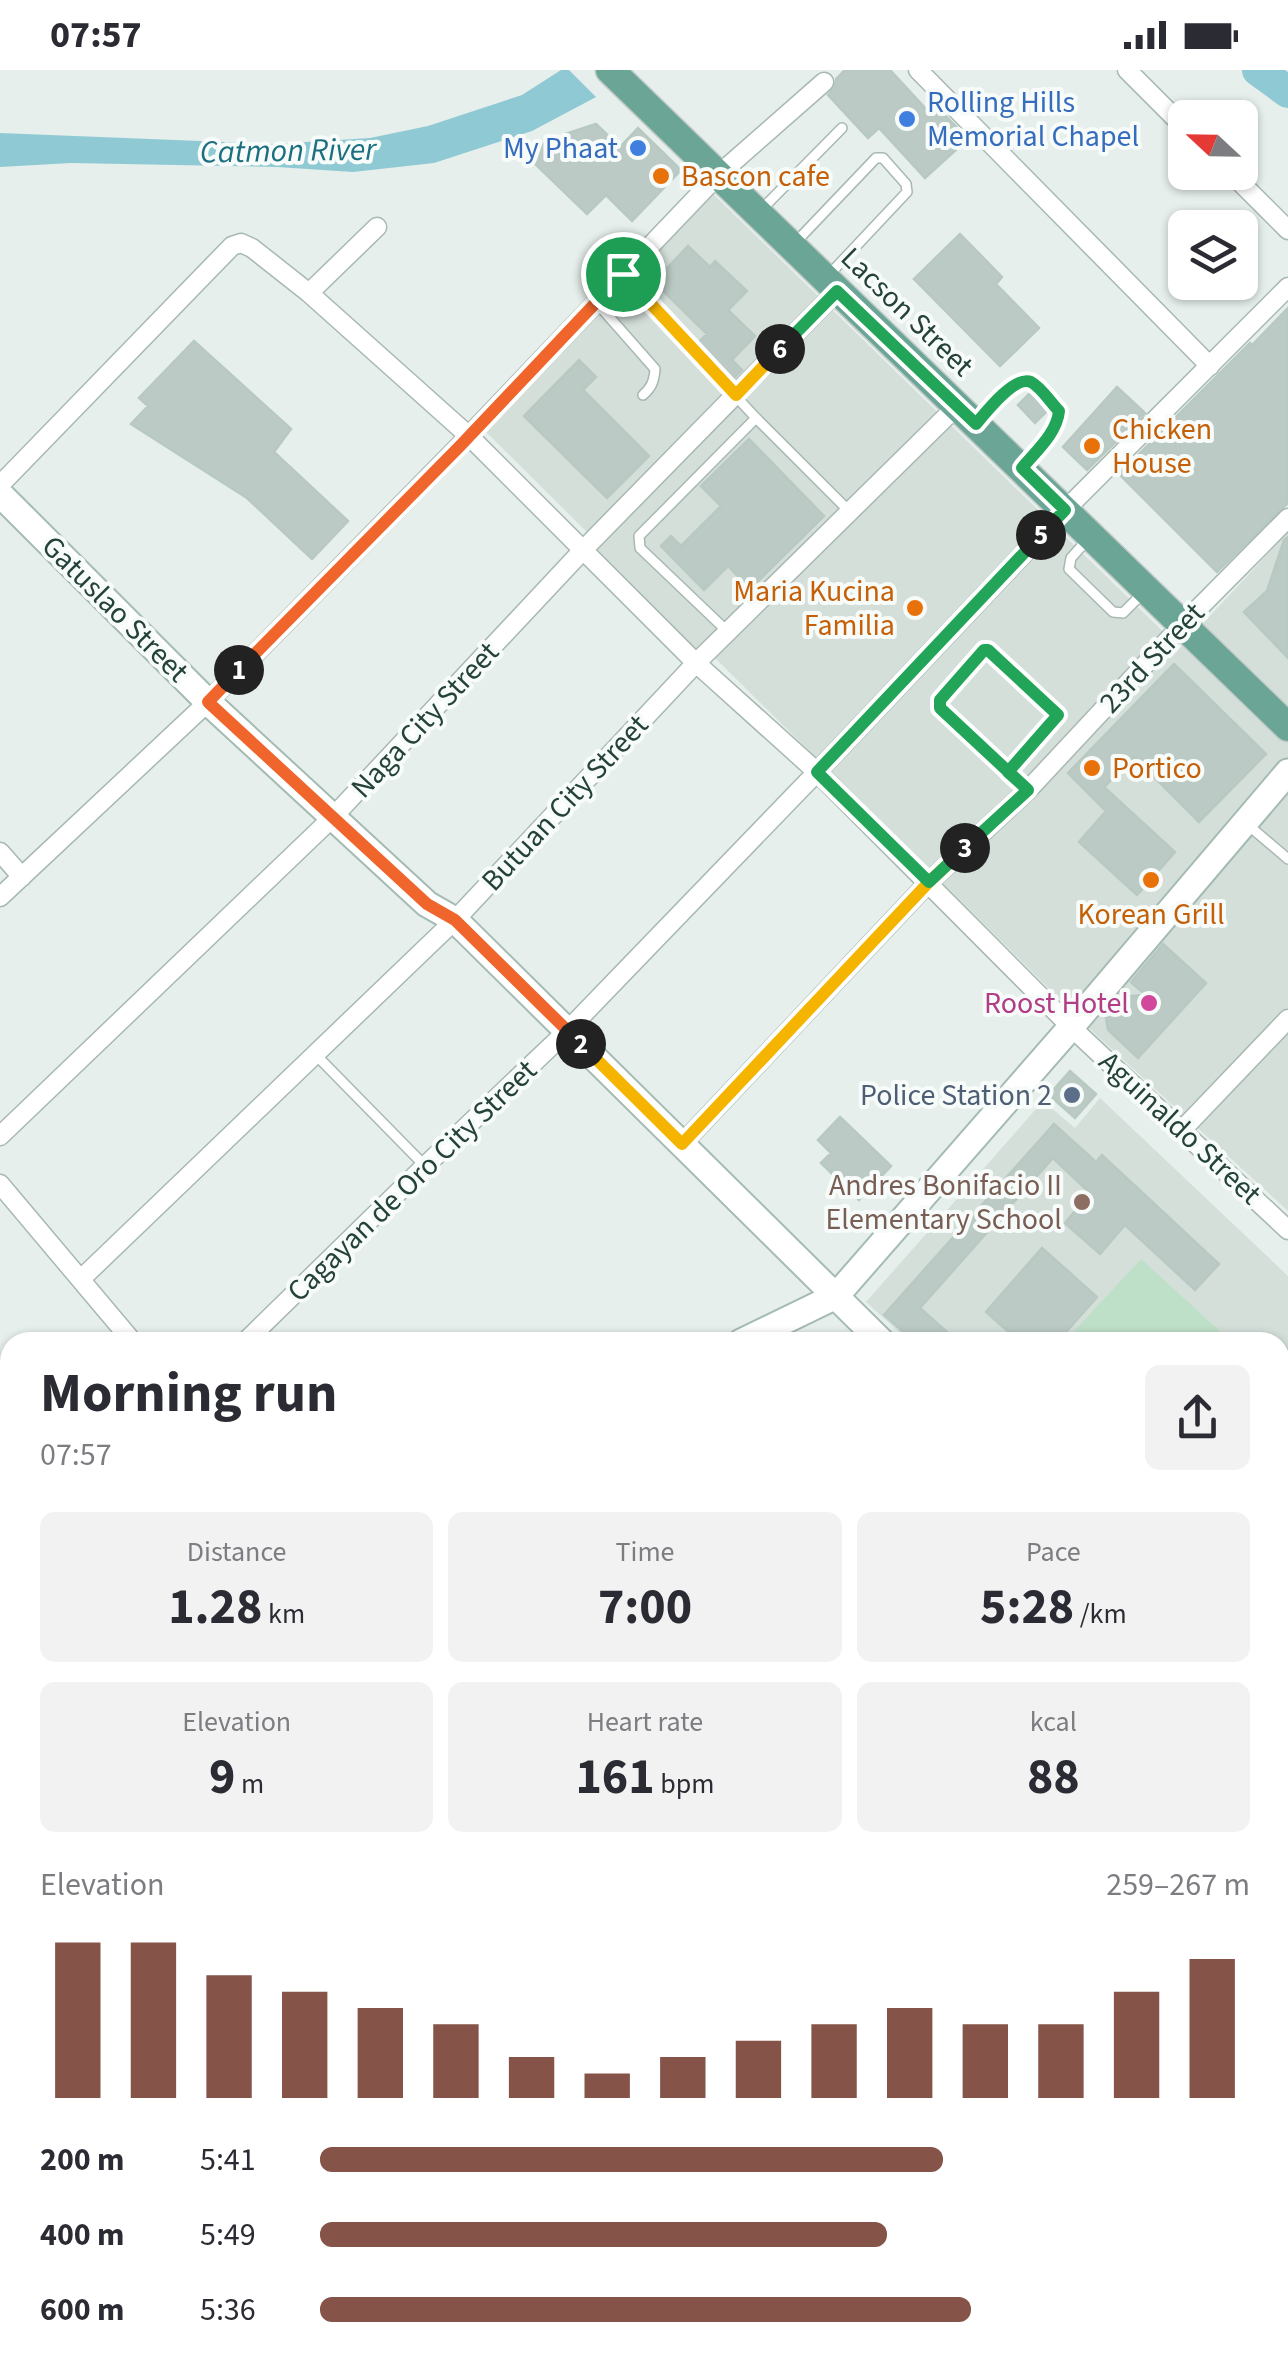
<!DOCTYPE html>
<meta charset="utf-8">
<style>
:root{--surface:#fff;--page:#f2f2f3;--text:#2b2b33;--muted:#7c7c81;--accent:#855347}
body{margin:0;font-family:"Source Sans 3",sans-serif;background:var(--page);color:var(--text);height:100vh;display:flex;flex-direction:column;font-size:38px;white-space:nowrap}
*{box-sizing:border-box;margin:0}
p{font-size:32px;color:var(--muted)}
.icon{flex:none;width:55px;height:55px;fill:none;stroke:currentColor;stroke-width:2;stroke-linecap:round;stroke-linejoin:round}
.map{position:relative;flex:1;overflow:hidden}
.side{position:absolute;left:0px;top:1262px;width:1290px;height:1038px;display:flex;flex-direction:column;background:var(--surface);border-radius:30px 30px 0 0;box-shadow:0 2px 8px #0004}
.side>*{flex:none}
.needle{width:65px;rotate:292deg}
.fabs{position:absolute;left:1168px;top:30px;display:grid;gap:20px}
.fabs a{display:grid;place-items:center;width:90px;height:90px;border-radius:15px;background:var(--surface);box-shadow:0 2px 8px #0004;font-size:50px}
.pin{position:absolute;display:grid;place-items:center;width:85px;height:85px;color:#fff;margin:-42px;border:5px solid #fff;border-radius:50%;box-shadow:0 2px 10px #0007}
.km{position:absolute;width:50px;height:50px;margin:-25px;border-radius:50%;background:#222;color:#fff;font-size:28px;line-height:50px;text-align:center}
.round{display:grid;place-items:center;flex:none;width:105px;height:105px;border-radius:15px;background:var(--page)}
.summary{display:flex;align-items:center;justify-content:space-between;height:170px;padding:0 40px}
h1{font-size:55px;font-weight:700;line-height:75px}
.figures{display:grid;grid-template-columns:repeat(3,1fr);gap:15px;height:170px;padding:10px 40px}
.figures div{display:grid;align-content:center;border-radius:15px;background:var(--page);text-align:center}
.figures b{font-size:50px;font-weight:700}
.figures small{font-size:28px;font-weight:400}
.figures p{font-size:28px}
.chart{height:280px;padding:20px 40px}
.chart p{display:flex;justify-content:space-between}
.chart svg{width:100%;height:180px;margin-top:10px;stroke:var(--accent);stroke-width:6}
ul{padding:0 40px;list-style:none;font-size:32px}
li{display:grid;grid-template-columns:160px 120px 1fr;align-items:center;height:75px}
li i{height:25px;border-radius:12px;background:var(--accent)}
.status{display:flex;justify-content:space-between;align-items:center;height:70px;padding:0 50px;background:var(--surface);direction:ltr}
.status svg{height:28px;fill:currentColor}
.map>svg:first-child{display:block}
.built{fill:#d4dfda}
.green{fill:#bfe0c8}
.water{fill:#8ec9d4}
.pier{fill:#e6efeb}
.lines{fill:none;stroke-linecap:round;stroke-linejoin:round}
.river{stroke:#8ec9d4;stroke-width:32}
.building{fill:#bbcac4;stroke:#b8c9c2;stroke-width:2.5}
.lane-casing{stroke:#a8b8b2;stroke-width:12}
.street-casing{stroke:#a8b8b2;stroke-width:21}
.secondary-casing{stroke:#a4bbb3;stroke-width:29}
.primary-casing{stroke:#c2cac8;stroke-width:31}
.lane{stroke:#fff;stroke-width:9}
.street{stroke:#fff;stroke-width:18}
.secondary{stroke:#fff;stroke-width:25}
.primary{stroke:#6aa596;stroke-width:28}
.split-1-casing{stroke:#fff;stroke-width:20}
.split-2-casing{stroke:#fff;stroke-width:20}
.split-3-casing{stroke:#fff;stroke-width:20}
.split-4-casing{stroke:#fff;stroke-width:20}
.split-5-casing{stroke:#fff;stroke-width:20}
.split-6-casing{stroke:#fff;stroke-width:20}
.split-7-casing{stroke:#fff;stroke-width:20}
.split-1{stroke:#f0652b;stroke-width:12}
.split-2{stroke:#f0652b;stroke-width:12}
.split-3{stroke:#f5b400;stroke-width:12}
.split-4{stroke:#22a559;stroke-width:12}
.split-5{stroke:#22a559;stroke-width:12}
.split-6{stroke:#22a559;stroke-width:12}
.split-7{stroke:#f5b400;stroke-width:12}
.shop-dot{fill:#3f7fe0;stroke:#f7fbf9;stroke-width:4}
.food-dot{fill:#e8710a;stroke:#f7fbf9;stroke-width:4}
.hotel-dot{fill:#d1479c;stroke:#f7fbf9;stroke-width:4}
.service-dot{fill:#5c6f8a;stroke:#f7fbf9;stroke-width:4}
.education-dot{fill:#8d6e63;stroke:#f7fbf9;stroke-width:4}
.labels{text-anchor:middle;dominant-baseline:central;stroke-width:8;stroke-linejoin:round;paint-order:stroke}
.shop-label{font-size:30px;fill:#366cbe;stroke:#f7fbf9;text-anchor:start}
.food-label{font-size:30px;fill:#c56008;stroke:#f7fbf9;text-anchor:start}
.street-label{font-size:30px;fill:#24423a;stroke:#f7fbf9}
.hotel-label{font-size:30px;fill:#b23c85;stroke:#f7fbf9;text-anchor:end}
.service-label{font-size:30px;fill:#4e5e75;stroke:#f7fbf9;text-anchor:end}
.education-label{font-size:30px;fill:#785e54;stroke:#f7fbf9;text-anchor:end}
.water-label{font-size:32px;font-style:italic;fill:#1c6f80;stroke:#f7fbf9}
</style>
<div class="status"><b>07:57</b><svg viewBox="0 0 49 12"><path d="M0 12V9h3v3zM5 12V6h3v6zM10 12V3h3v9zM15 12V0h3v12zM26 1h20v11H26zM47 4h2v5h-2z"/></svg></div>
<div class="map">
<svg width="1288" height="2299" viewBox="0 0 1288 2299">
<rect width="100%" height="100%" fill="#e6efeb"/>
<!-- built -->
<path class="built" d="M709,120L1180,578L1288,462V1141L1093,962L704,577L697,583L595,477L598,473L486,362Z
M1100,1028L1288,1206V1643L1280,1635V1272H910L866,1232L1043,1031L1075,1058Z
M153,2290H573L582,2299H144Z"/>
<!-- green -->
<path class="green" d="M1141,1189L1232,1272H1064Z
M1280,1317L1288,1325V1414L1280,1423Z"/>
<!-- water -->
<path class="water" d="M561,0H647L532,61L434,93L353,102L277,97L71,93L0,97V63L275,74L370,68L428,56L522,25Z
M0,1929H10V2290H153L144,2299H0Z
M573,2290H731L723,2299H582Z"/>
<!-- pier -->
<path class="pier" d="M569,0H651L652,1L649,4L600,31Z"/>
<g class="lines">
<!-- river -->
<path class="river" d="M1258,0L1288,22"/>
</g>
<!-- building -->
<path class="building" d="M845,0H890L927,40L934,34L968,69L925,108L879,58L868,68L828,25L835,17L836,9Z
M596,54L620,77L638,58L681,100L632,151L606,125L587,144L530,89L549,68L555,74L565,64Z
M960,164L1002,207L996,214L1039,258L1000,296L914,209Z
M688,176L710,197L715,191L747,221L728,240L755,266L732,290L742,300L732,310L698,273L707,264L654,212Z
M1288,238V433L1217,502L1119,404L1250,273L1252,275Z
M194,271L291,359L274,382L348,451L312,489L247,428L131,354L148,336L139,328Z
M579,290L596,307L583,320L649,386L607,428L524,346Z
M1117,317L1145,343L1087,400L1063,377Z
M1031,322L1048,340L1035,353L1018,335Z
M749,369L824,446L750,519L728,496L704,520L661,476L671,466L681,476L721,436L701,416Z
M1288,467V588L1244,542L1267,521L1284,470Z
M1174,594L1266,684L1199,752L1134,687L1104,717L1175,782L1137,825L1079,772L1106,741L1068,703Z
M1163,874L1206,913L1138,988L1108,960L1105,942L1118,927L1146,925L1131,912Z
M1070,1001L1096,1024L1075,1048L1049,1025Z
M840,1047L891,1096L859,1130L821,1093L831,1083L818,1070Z
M1054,1054L1096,1092L1102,1085L1219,1194L1195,1220L1125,1155L1100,1184L1065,1153L1090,1123L1053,1088L920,1238L958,1272H915L884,1245Z
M1042,1178L1097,1227L1057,1272H1020L986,1242Z"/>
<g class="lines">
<!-- lane casing -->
<g class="lane-casing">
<path id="lane" d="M760,141L842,58
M793,175L876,88H883L906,114L907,122L828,206
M623,205L756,348L849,441
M597,233L655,299C654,311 652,317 643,325
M978,352C988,341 1014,307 1029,311C1040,315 1051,332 1059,341C1058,363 1036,381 1023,397
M1088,469L1071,488L1069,499L1113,542L1123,543L1145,521
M728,562L640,478L639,466L756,348
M1007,702L1057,645L993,582L984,580L940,629L939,638L1028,720
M1248,755L1288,789
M315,984L425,1096
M539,2290L549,2299
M289,2299L298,2290"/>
</g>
<!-- street casing -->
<g class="street-casing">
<path id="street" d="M918,0L1210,296
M1127,0L1185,58
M1230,102L1288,160
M309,223L377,157
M0,415L232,176L241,173L252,178L309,223L469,366L696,593L817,702L1071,957L1288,1160
M0,782L22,807
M0,827L208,632L459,376L717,106L824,12
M1182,1060L1288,949
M0,1066L332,748L583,480L837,221
M682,1074L929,812L1028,720L1183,554L1288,448
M0,1114L133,1272
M81,1209L455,850L696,593L957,336
M245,1272L425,1096L567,961L817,702L1065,440L1288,217
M0,1851L10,1836
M1280,1881L1288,1874
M1280,1903L1288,1911
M1280,2020L1288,2011
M1209,2290L1213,2299
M772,2299L779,2290"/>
</g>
<!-- secondary casing -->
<g class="secondary-casing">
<path id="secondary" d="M0,424L208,632L427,834L455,850L882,1272
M741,1272L836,1226L1071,957L1288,702
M0,1559L10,1567
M1280,1663L1288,1673
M851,2290L862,2299"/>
</g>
<!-- primary casing -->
<g class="primary-casing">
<path id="primary" d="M610,0L1288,657"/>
</g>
<!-- lane -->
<use href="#lane" class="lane"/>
<!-- street -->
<use href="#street" class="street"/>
<!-- secondary -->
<use href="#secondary" class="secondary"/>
<!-- primary -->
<use href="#primary" class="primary"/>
</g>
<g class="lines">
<!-- split-1 casing -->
<g class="split-1-casing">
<path id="split-1" d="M239,600L460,376L623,204"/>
</g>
<!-- split-2 casing -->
<g class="split-2-casing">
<path id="split-2" d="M239,600L208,632L427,834L455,850L581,974"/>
</g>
<!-- split-3 casing -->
<g class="split-3-casing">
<path id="split-3" d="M581,974L682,1074L929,812L965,778"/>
</g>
<!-- split-4 casing -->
<g class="split-4-casing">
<path id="split-4" d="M965,778L1028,720L1008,702L1058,645L988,580H984L940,630V638L1028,720L979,765"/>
</g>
<!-- split-5 casing -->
<g class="split-5-casing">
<path id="split-5" d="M979,765L929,812L817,702L1041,465"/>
</g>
<!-- split-6 casing -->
<g class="split-6-casing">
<path id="split-6" d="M780,279L837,221L976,354C986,342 1015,305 1031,312C1041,317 1051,333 1059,341C1057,363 1036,381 1022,398L1065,440L1041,465"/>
</g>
<!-- split-7 casing -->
<g class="split-7-casing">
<path id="split-7" d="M623,204L736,325L780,279"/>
</g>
<!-- split-1 -->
<use href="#split-1" class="split-1"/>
<!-- split-2 -->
<use href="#split-2" class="split-2"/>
<!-- split-3 -->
<use href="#split-3" class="split-3"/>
<!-- split-4 -->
<use href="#split-4" class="split-4"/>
<!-- split-5 -->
<use href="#split-5" class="split-5"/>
<!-- split-6 -->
<use href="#split-6" class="split-6"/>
<!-- split-7 -->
<use href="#split-7" class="split-7"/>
</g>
<!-- markers -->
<g class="shop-dot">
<circle cx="907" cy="49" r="10"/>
<circle cx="638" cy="78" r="10"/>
</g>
<g class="food-dot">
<circle cx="661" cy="106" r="10"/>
<circle cx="1092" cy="376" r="10"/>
<circle cx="915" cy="538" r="10"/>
<circle cx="1092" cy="698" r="10"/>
<circle cx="1151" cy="810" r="10"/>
</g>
<circle class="hotel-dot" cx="1149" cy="933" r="10"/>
<circle class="service-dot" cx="1072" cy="1025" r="10"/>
<circle class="education-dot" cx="1082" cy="1132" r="10"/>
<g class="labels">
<!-- shop labels -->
<g class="shop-label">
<text x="927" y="32">Rolling Hills<tspan x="927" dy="34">Memorial Chapel</tspan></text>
<text x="618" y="78" text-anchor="end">My Phaat</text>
</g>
<!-- food labels -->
<g class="food-label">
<text x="681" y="106">Bascon cafe</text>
<text x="1112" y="359">Chicken<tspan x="1112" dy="34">House</tspan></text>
<text x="895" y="521" text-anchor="end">Maria Kucina<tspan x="895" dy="34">Familia</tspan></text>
<text x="1112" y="698">Portico</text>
<text x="1151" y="844" text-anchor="middle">Korean Grill</text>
</g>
<!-- street labels -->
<g class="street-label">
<text transform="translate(907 242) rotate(44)">Lacson Street</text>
<text transform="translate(115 539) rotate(45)">Gatuslao Street</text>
<text transform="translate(1152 588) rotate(-47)">23rd Street</text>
<text transform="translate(425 650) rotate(-47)">Naga City Street</text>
<text transform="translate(565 733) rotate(-47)">Butuan City Street</text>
<text transform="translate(1180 1058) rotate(43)">Aguinaldo Street</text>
<text transform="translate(412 1111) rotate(-44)">Cagayan de Oro City Street</text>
</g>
<!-- hotel labels -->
<g class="hotel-label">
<text x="1129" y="933">Roost Hotel</text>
</g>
<!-- service labels -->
<g class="service-label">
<text x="1052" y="1025">Police Station 2</text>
</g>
<!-- education labels -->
<g class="education-label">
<text x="1062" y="1115">Andres Bonifacio II<tspan x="1062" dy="34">Elementary School</tspan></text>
</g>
<!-- water labels -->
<g class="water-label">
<text transform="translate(288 81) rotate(-1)">Catmon River</text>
</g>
</g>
</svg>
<div class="fabs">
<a><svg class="needle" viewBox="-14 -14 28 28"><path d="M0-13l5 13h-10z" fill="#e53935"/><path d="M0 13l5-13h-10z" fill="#7c7c81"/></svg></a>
<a><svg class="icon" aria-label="layers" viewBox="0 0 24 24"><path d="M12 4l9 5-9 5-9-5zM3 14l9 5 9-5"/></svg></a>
</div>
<div class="pin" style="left:623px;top:204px;background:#1e9e55"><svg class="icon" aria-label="arrive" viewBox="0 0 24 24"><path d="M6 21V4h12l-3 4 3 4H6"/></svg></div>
<b class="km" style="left:239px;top:600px">1</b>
<b class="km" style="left:581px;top:974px">2</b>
<b class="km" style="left:965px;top:778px">3</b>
<b class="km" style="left:1041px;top:465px">5</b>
<b class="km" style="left:780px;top:279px">6</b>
<section class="side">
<div class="summary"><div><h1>Morning run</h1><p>07:57</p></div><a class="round"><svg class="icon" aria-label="share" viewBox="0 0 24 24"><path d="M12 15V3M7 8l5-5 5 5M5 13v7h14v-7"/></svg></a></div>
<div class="figures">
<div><p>Distance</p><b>1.28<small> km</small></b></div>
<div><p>Time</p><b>7:00</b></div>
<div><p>Pace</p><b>5:28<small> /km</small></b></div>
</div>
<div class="figures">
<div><p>Elevation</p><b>9<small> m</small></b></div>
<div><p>Heart rate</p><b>161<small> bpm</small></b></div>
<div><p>kcal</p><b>88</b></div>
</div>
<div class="chart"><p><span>Elevation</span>259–267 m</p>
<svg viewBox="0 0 160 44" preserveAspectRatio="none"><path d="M5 44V6M15 44V6M25 44V14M35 44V18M45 44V22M55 44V26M65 44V34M75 44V38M85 44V34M95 44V30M105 44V26M115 44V22M125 44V26M135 44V26M145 44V18M155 44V10"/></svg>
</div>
<ul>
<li><b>200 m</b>5:41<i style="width:67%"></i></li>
<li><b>400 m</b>5:49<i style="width:61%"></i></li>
<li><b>600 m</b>5:36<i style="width:70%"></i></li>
</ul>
</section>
</div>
